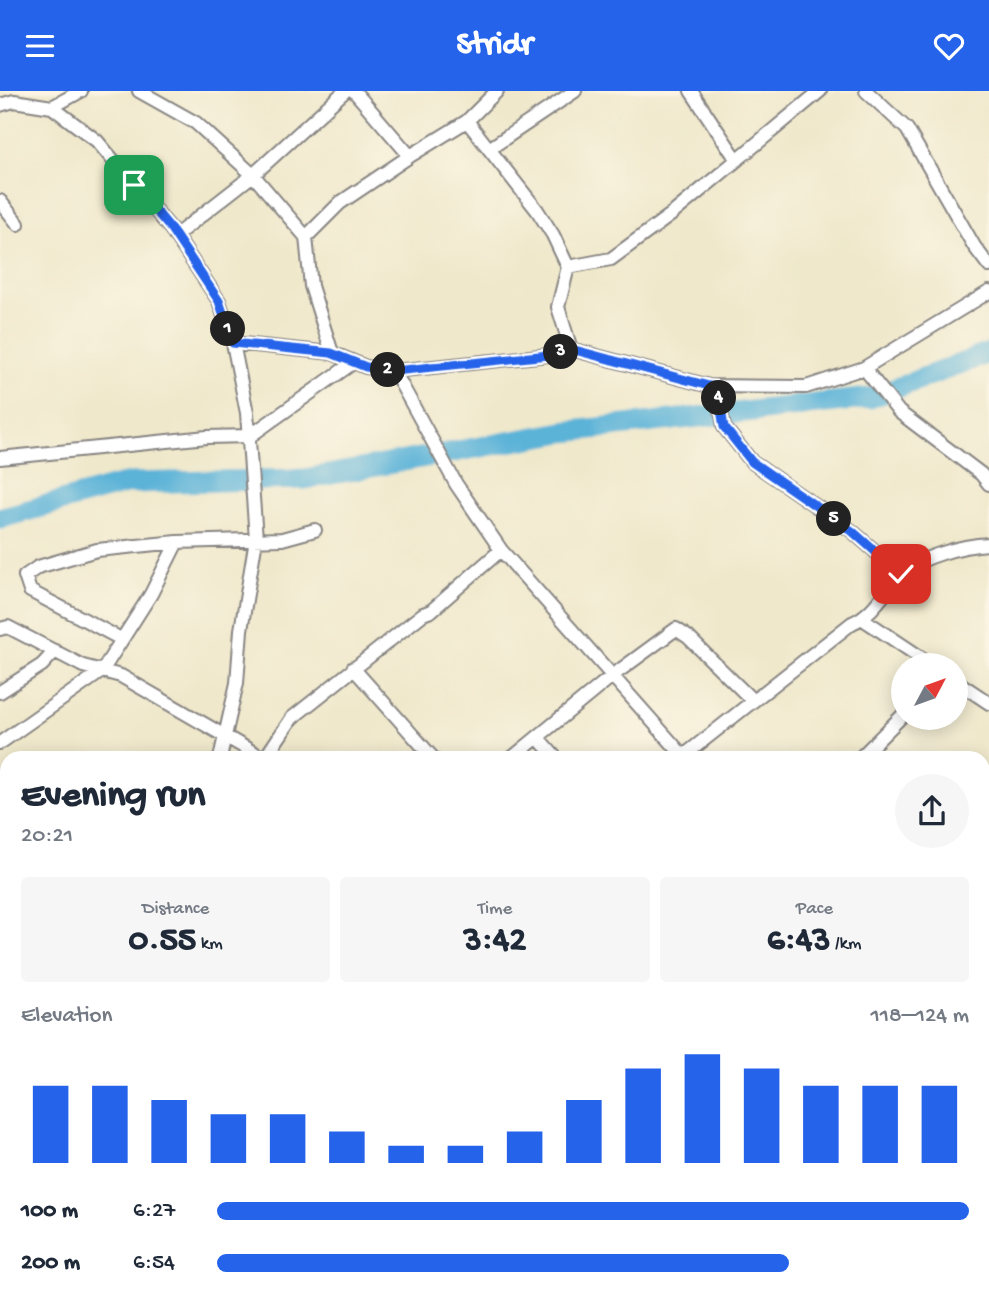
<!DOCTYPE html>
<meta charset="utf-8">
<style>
:root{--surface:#fff;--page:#f6f6f7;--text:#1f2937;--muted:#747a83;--accent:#2563eb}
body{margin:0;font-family:"Gochi Hand",sans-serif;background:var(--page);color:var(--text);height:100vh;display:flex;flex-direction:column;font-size:26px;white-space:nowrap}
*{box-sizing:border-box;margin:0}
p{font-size:23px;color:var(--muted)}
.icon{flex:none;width:38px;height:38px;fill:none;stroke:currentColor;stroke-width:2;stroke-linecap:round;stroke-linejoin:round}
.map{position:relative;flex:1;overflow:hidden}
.drawer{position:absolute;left:0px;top:660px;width:990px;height:555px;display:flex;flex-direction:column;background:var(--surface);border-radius:21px 21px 0 0;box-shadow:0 4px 18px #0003}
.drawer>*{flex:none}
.needle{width:46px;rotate:49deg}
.controls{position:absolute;left:891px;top:562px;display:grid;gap:14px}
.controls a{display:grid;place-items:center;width:77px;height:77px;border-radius:50%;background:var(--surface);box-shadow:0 4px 18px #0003;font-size:35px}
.pin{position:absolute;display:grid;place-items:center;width:60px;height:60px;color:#fff;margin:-30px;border-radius:14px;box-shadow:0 4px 10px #0006}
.km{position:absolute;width:35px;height:35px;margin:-18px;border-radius:50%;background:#222;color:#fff;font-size:19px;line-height:35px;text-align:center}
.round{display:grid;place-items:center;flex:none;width:74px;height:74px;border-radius:37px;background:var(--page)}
.summary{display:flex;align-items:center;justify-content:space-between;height:119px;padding:0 21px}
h1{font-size:38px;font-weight:800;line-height:52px}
.metrics{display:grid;grid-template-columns:repeat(3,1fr);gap:10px;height:119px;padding:7px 21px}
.metrics div{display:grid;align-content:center;border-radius:7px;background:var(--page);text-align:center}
.metrics b{font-size:35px;font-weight:800}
.metrics small{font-size:19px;font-weight:400}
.metrics p{font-size:19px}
.chart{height:196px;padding:14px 21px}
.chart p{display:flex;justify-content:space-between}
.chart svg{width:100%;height:126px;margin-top:7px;stroke:var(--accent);stroke-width:6}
ul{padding:0 21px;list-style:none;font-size:23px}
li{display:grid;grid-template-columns:112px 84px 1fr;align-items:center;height:52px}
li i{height:18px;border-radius:9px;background:var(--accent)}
header{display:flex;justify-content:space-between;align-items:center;height:91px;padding:0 21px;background:var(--accent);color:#fff;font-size:32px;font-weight:800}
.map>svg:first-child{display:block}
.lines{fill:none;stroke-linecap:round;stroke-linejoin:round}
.stream{stroke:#5bb3d8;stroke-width:3.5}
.river{stroke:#5bb3d8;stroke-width:21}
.minor-casing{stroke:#888583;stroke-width:16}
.tertiary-casing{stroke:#888583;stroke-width:19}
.minor{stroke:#fff;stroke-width:12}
.tertiary{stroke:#fff;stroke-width:16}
.route-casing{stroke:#fff;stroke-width:14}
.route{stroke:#2563eb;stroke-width:9}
</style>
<header><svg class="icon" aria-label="menu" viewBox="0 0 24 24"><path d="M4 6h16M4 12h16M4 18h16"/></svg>Stridr<svg class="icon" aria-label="heart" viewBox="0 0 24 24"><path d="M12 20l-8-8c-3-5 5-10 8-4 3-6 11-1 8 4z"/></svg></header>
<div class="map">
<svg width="989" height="1213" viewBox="0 0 989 1213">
<rect width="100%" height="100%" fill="#fcf5e5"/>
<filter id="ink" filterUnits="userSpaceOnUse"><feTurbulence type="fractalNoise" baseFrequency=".0143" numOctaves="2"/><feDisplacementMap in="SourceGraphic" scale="14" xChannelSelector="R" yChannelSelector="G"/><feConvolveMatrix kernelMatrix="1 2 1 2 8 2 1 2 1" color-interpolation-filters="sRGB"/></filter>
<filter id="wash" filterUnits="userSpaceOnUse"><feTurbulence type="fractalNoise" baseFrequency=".00686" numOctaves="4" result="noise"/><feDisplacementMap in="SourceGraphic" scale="28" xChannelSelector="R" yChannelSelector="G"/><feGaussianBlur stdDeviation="1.57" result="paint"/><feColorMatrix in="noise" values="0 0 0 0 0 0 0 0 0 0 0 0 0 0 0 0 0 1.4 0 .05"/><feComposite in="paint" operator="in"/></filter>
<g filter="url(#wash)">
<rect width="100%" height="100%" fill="#efe8cb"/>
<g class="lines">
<!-- stream -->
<path class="stream" d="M0,746L7,752
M984,1101L989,1102"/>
<!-- river -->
<path class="river" d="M0,427L128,392L305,388L563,341L870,307L989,262"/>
</g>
</g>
<g filter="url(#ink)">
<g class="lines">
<!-- minor casing -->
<g class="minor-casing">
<path id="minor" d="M139,0L196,32L253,84L306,146L311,195L332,262
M354,0L410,65
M691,0L737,69
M866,0L907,38L974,155L989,175
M0,14L14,10L52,16L97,50L171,138L219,210L233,252L247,322L256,448L241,539L237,592L220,667
M52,16L81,0
M467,30L537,119L553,144L568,176L558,216L571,258L709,295L806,296L864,277L989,201
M489,58L575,0
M0,110L18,133
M175,145L253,84L345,0
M306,146L340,112L410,65L467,30L497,0
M568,176L611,168L672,123L820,0
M233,252L332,262L366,276L394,280L456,393L501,459L685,667
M864,277L899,321L981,383L989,393
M394,280L549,264L571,258
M717,296L724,336L752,371L852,440L901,483
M0,367L207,346L250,345L354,271
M863,528L932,574
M0,538L8,536L83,575L121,585L263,667
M121,548L30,500L25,485L38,476L97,459L177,451L282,448L315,439
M353,577L433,667
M956,590L989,612
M0,601L42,574L55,560
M538,647L556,667
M0,652L102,580L151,503L177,451
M265,667L292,627L423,523L431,520L501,459
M512,667L612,585L676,538L688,546L753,610
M681,667L852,532C872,524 884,502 898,486C915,467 963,454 989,453
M860,667L903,624
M984,732L989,728
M984,830L989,825
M0,863L7,869
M984,923L989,918
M0,945L7,939
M0,999L7,1007
M0,1072L7,1066
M7,1142L2,1146L7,1151
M984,1168L989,1169
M61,1208L67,1213
M156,1208L162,1213
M314,1208L317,1213
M417,1208L421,1213
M696,1208L699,1213
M945,1208L950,1213
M85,1213L86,1208
M112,1213L123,1208"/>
</g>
<!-- tertiary casing -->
<g class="tertiary-casing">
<path id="tertiary" d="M984,1017H989
M509,1213L518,1208"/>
</g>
<!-- minor -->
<use href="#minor" class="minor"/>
<!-- tertiary -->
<use href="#tertiary" class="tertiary"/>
</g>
</g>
<g class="lines" filter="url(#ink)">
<!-- route casing -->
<g class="route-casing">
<path id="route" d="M134,94L171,138L219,210L233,252L331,262L366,276L394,280L549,264L571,258L709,295L717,296L724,336L752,371L852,440L901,483"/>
</g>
<!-- route -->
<use href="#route" class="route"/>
</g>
</svg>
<div class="controls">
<a><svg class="needle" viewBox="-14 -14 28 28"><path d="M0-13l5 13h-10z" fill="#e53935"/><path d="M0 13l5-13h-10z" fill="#747a83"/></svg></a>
</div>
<div class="pin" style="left:134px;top:94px;background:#1e9e55"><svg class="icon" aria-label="arrive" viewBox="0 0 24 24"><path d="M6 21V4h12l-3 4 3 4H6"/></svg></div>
<div class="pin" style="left:901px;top:483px;background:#d93025"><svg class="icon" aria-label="check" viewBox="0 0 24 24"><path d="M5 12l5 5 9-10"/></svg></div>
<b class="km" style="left:228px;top:238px">1</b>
<b class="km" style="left:388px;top:279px">2</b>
<b class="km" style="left:561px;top:261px">3</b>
<b class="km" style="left:719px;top:307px">4</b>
<b class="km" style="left:834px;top:428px">5</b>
<section class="drawer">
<div class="summary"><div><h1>Evening run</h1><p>20:21</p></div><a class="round"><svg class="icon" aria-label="share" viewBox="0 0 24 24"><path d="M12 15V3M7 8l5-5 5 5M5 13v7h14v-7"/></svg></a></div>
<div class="metrics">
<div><p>Distance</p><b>0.55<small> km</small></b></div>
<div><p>Time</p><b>3:42</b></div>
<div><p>Pace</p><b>6:43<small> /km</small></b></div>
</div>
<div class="chart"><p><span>Elevation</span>118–124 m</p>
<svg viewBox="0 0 160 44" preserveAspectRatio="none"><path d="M5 44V17M15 44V17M25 44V22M35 44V27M45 44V27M55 44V33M65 44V38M75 44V38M85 44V33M95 44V22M105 44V11M115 44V6M125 44V11M135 44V17M145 44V17M155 44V17"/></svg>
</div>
<ul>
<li><b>100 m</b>6:27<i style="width:100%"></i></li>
<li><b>200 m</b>6:54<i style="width:76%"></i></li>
</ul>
</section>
</div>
